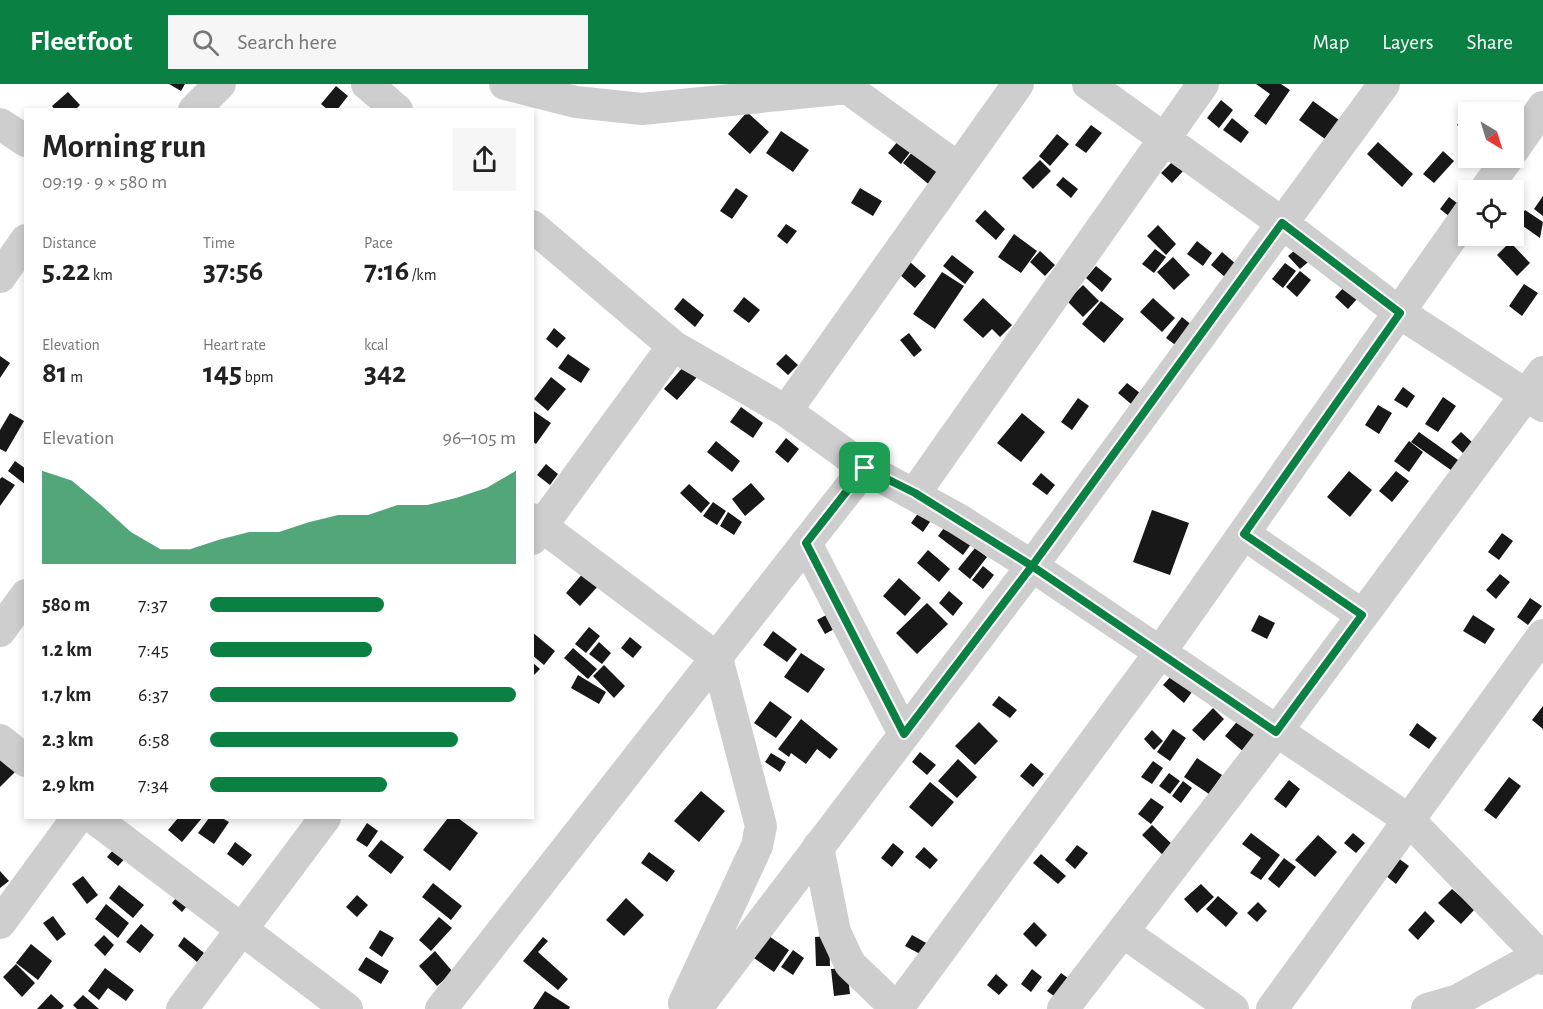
<!DOCTYPE html>
<meta charset="utf-8">
<style>
:root{--surface:#fff;--page:#f6f6f6;--text:#222;--muted:#767676;--accent:#0b8043}
body{margin:0;font-family:"Alegreya Sans",sans-serif;background:var(--page);color:var(--text);height:100vh;display:flex;flex-direction:column;font-size:22px;white-space:nowrap}
*{box-sizing:border-box;margin:0}
p{font-size:20px;color:var(--muted)}
.icon{flex:none;width:33px;height:33px;fill:none;stroke:currentColor;stroke-width:2;stroke-linecap:round;stroke-linejoin:round}
.map{position:relative;flex:1;overflow:hidden}
.drawer{position:absolute;left:24px;top:24px;width:510px;height:711px;display:flex;flex-direction:column;background:var(--surface);border-radius:0px;box-shadow:0 3px 9px #0003}
.drawer>*{flex:none}
.needle{width:39px;rotate:142deg}
.tools{position:absolute;left:1458px;top:18px;display:grid;gap:12px}
.tools a{display:grid;place-items:center;width:66px;height:66px;border-radius:0px;background:var(--surface);box-shadow:0 3px 9px #0003;font-size:30px}
.pin{position:absolute;display:grid;place-items:center;width:51px;height:51px;color:#fff;margin:-26px;border-radius:12px;box-shadow:0 3px 9px #0006}
.round{display:grid;place-items:center;flex:none;width:63px;height:63px;border-radius:0px;background:var(--page)}
.headline{display:flex;align-items:center;justify-content:space-between;height:102px;padding:0 18px}
h1{font-size:33px;font-weight:700;line-height:45px}
.figures{display:grid;grid-template-columns:repeat(3,1fr);gap:9px;height:102px;padding:6px 18px}
.figures div{display:grid;align-content:center}
.figures b{font-size:30px;font-weight:700}
.figures small{font-size:16px;font-weight:400}
.figures p{font-size:16px}
.chart{height:168px;padding:12px 18px}
.chart p{display:flex;justify-content:space-between}
.chart svg{width:100%;height:108px;margin-top:6px;fill:var(--accent);opacity:.7}
ul{padding:0 18px;list-style:none;font-size:20px}
li{display:grid;grid-template-columns:96px 72px 1fr;align-items:center;height:45px}
li i{height:15px;border-radius:8px;background:var(--accent)}
header{display:flex;align-items:center;gap:36px;box-sizing:border-box;height:84px;padding:0 30px;background:var(--accent);color:#fff}
header strong{font-size:28px}
nav{display:flex;gap:33px;margin-inline-start:auto;font-size:21px}
.search{width:420px;height:54px;background:var(--page);display:flex;align-items:center;gap:15px;box-sizing:border-box;padding:0 21px;border-radius:0px;color:var(--muted);font-size:22px}
.map>svg:first-child{display:block}
.building{fill:#181818}
.lines{fill:none;stroke-linecap:round;stroke-linejoin:round}
.minor{stroke:#cecece;stroke-width:32}
.route-casing{stroke:#fff;stroke-width:12}
.route{stroke:#0b8043;stroke-width:8}
</style>
<header>
<strong>Fleetfoot</strong>
<div class="search"><svg class="icon" aria-label="search" viewBox="0 0 24 24"><circle cx="10" cy="10" r="6"/><path d="M15 15l6 6"/></svg>Search here</div>
<nav><a>Map</a><a>Layers</a><a>Share</a></nav>
</header>
<div class="map">
<svg width="1543" height="925" viewBox="0 0 1543 925">
<rect width="100%" height="100%" fill="#fff"/>
<!-- building -->
<path class="building" d="M169,0H185L181,7Z
M1256,0H1281L1290,6L1266,41L1254,32L1270,10Z
M336,2L348,12L337,26H328L321,20Z
M68,8L80,21L75,26H55L52,22Z
M1221,16L1233,26L1219,44L1207,34Z
M1313,17L1339,36L1325,55L1299,36Z
M747,28L769,48L750,70L728,50Z
M1465,31L1468,34V50L1457,41Z
M1232,34L1249,48L1241,59L1223,46Z
M1091,41L1102,49L1086,69L1075,61Z
M781,47L809,66L793,88L766,69Z
M1057,50L1069,60L1050,82L1039,72Z
M899,56L911,67L901,80L888,69Z
M1378,58L1413,90L1402,103L1367,70Z
M913,67L942,91L932,103L903,79Z
M1443,67L1454,77L1434,99L1423,90Z
M1175,75L1185,85L1172,99L1161,89Z
M1040,76L1051,87L1033,105L1022,94Z
M1063,93L1078,105L1071,114L1056,101Z
M736,104L748,112L732,135L720,127Z
M860,104L882,117L873,132L851,119Z
M1543,112V132L1534,125Z
M1449,113L1465,125L1455,137L1440,125Z
M985,126L1005,145L996,156L975,137Z
M1525,126L1543,138L1540,154L1517,138Z
M786,140L797,147L787,160L777,152Z
M1158,141L1176,160L1166,171L1147,152Z
M1014,150L1037,167L1021,189L998,173Z
M1197,157L1212,169L1203,182L1187,170Z
M1510,158L1530,179L1517,192L1497,171Z
M1302,160L1313,174L1300,185L1288,172Z
M1155,165L1166,173L1154,189L1142,180Z
M1040,167L1055,181L1045,192L1030,178Z
M1222,168L1236,180L1225,193L1211,181Z
M952,171L974,188L965,200L943,182Z
M1173,173L1190,191L1174,206L1157,188Z
M910,178L926,192L915,204L899,190Z
M1285,179L1296,187L1283,204L1272,195Z
M1096,182L1112,195L1102,208L1086,194Z
M1300,187L1311,196L1297,213L1286,203Z
M942,188L964,202L935,245L913,230Z
M1524,200L1538,209L1522,232L1509,222Z
M1083,201L1099,217L1083,233L1067,217Z
M1344,203L1357,215L1348,225L1335,213Z
M744,213L760,226L749,239L733,227Z
M683,214L704,231L695,243L674,225Z
M983,214L1012,241L1000,253L992,245L983,254L963,236Z
M1153,214L1175,234L1162,248L1140,228Z
M1101,217L1124,235L1104,259L1082,240Z
M1182,233L1194,243L1178,263L1166,254Z
M554,244L566,254L557,264L546,255Z
M909,249L922,266L914,273L900,256Z
M568,270L590,285L581,299L558,284Z
M786,270L798,281L788,291L776,280Z
M0,272L10,279L0,294Z
M684,282L697,293L677,316L664,305Z
M551,293L566,305L548,327L534,315Z
M1127,299L1140,309L1131,320L1118,309Z
M1403,303L1415,312L1407,324L1394,316Z
M1443,313L1456,322L1438,348L1425,340Z
M1078,314L1089,322L1072,346L1061,338Z
M1378,321L1392,329L1379,350L1365,341Z
M741,323L763,339L753,354L730,338Z
M532,326L551,339L536,360L532,357Z
M10,329L24,337L6,368L0,365V346Z
M1022,329L1045,348L1021,378L997,359Z
M1419,348L1465,381L1458,391L1411,358Z
M1461,348L1472,358L1463,369L1451,358Z
M786,354L799,365L788,379L775,368Z
M716,357L740,377L732,388L707,368Z
M1409,357L1423,368L1409,388L1394,377Z
M15,377L26,385V401L8,387Z
M546,380L558,390L550,401L537,391Z
M1349,387L1372,406L1350,433L1327,413Z
M1396,387L1409,397L1392,418L1379,407Z
M1041,389L1055,401L1047,411L1032,400Z
M2,393L15,401L0,422V395Z
M751,399L765,415L745,432L732,415Z
M689,400L710,419L701,429L680,409Z
M927,417L939,425L923,448L911,439Z
M713,418L726,427L717,441L703,432Z
M1152,426L1189,439L1170,491L1133,478Z
M728,428L742,438L734,451L720,442Z
M952,433L977,452L963,471L938,452Z
M1502,449L1513,457L1499,476L1488,468Z
M975,464L987,473L970,495L958,485Z
M928,466L950,485L939,498L917,479Z
M983,482L994,491L983,505L972,496Z
M584,488L599,501L580,522L566,509Z
M1500,490L1510,498L1496,515L1486,506Z
M899,494L921,514L905,532L883,512Z
M949,507L963,519L953,532L939,519Z
M1530,514L1542,522L1528,541L1517,533Z
M927,519L948,540L917,570L896,549Z
M828,530L836,544L825,550L817,536Z
M1259,531L1275,539L1267,555L1251,547Z
M1473,531L1495,545L1485,560L1463,547Z
M589,543L600,552L586,569L575,560Z
M773,547L797,565L787,578L763,561Z
M532,548L555,567L544,581L532,571Z
M630,553L642,563L633,574L621,564Z
M599,558L611,569L602,580L589,570Z
M573,564L597,585L588,595L564,574Z
M801,569L825,585L808,609L784,593Z
M532,578L540,585L532,593Z
M604,581L625,602L614,614L593,592Z
M578,591L606,608L599,620L571,604Z
M1172,591L1192,608L1184,619L1163,601Z
M999,612L1017,626L1010,634L992,621Z
M770,617L792,633L776,654L754,639Z
M1543,622V645L1532,636Z
M1213,624L1224,635L1204,657L1192,646Z
M1245,628L1266,645L1245,669L1225,652Z
M801,635L838,665L830,675L817,665L806,680L791,669L789,673L778,665Z
M979,638L998,657L975,681L955,662Z
M1417,639L1437,654L1429,665L1409,651Z
M1173,645L1186,654L1170,677L1157,668Z
M1152,646L1163,657L1154,666L1144,655Z
M0,665L21,682L0,703Z
M920,668L936,681L927,691L912,678Z
M771,669L786,678L780,688L765,678Z
M1197,674L1222,691L1209,710L1184,693Z
M958,675L977,693L957,714L938,697Z
M1153,677L1163,684L1152,700L1141,693Z
M1031,679L1044,690L1033,703L1020,692Z
M1169,689L1180,697L1170,710L1159,702Z
M1509,693L1521,702L1496,735L1484,726Z
M1289,696L1300,705L1286,724L1274,715Z
M1183,697L1192,704L1181,719L1172,712Z
M930,698L954,718L932,743L909,723Z
M701,707L725,727L699,758L674,737Z
M1151,714L1164,723L1151,740L1138,730Z
M178,734H202L182,758L168,746Z
M209,734H222L229,738L214,760L198,749Z
M448,734H458L478,749L450,787L423,766Z
M367,739L378,747L367,763L356,756Z
M1152,741L1176,764L1167,775L1142,751Z
M1251,749L1280,771L1261,796L1250,789L1261,774L1242,760Z
M1353,749L1365,759L1356,769L1344,759Z
M1318,751L1337,768L1315,793L1295,776Z
M122,756L133,766L118,782L107,773Z
M381,756L404,773L391,790L368,772Z
M235,758L252,771L243,782L227,770Z
M893,759L904,768L892,783L881,774Z
M1077,761L1088,769L1075,785L1065,776Z
M924,763L938,776L930,785L915,773Z
M649,768L675,787L667,798L641,779Z
M1041,770L1066,792L1058,800L1033,779Z
M1284,774L1296,783L1279,804L1268,795Z
M1398,774L1409,782L1396,800L1385,791Z
M0,787L9,797L0,804Z
M83,792L98,811L87,820L72,800Z
M433,799L462,822L451,836L422,813Z
M1201,800L1214,813L1197,829L1184,815Z
M119,801L144,821L133,834L109,814Z
M186,802L196,811L182,828L172,819Z
M1452,805L1475,825L1461,840L1438,819Z
M357,811L368,821L357,833L346,823Z
M1218,812L1238,829L1226,843L1206,825Z
M626,814L644,831L624,852L606,836Z
M1258,818L1267,827L1257,838L1247,829Z
M106,820L129,839L118,854L95,835Z
M1425,827L1435,837L1418,856L1408,846Z
M53,832L66,850L57,857L43,839Z
M439,833L452,844L431,867L419,856Z
M1034,838L1047,851L1036,863L1023,850Z
M141,840L154,851L140,869L126,858Z
M380,846L394,854L382,873L369,864Z
M766,850L789,866L774,888L751,872Z
M104,851L114,861L105,872L94,861Z
M912,851L928,860L922,871L905,862Z
M829,852L830,882H816L815,853Z
M184,853L204,869L197,878L178,862Z
M543,853L548,857L538,868L568,895L558,906L523,877Z
M31,860L52,877L38,896L16,879Z
M793,866L804,874L793,891L781,883Z
M435,867L453,888L437,902L419,882Z
M366,873L389,887L381,900L358,886Z
M16,880L35,899L22,913L3,893Z
M105,884L134,906L126,917L108,904L99,916L88,907Z
M847,884L850,910L834,912L831,885Z
M1032,885L1042,893L1031,908L1021,900Z
M1061,889L1079,902L1065,920L1047,907Z
M996,890L1008,901L999,911L987,901Z
M545,907L570,923L569,925H533Z
M51,910L64,922L61,925H37Z
M83,911L99,925H77L73,921Z"/>
<g class="lines">
<!-- minor -->
<path class="minor" d="M367,0L397,26
M505,0L576,18L642,25L848,4
M842,0L958,84
M1088,0L1282,139L1400,229L1543,322
M194,26L220,0
M0,40L26,57
M1514,65L1543,23
M1485,106L1508,74
M532,142L673,262L786,327L865,384L958,435L1032,482L1409,736L1543,875
M0,193L26,156
M786,327L1018,0
M915,409L1203,0
M532,435L717,574L761,742L757,762L684,919
M1244,450L1362,531
M532,455L673,262
M806,459L904,650
M0,547L26,511
M0,656L26,677
M94,734L347,925
M818,763L835,848L850,880L897,925
M0,839L77,734
M1123,848L1233,925
M182,925L325,734
M441,925L865,384
M696,925L1032,482L1384,0
M897,925L1159,570L1468,130
M1063,925L1276,648L1543,288
M1272,925L1543,551
M1427,925L1458,916L1543,869"/>
</g>
<g class="lines">
<!-- route casing -->
<g class="route-casing">
<path id="route" d="M865,384L806,459L904,650L1032,482L1276,648L1362,531L1244,450L1400,229L1282,139L1032,482L915,409L865,384"/>
</g>
<!-- route -->
<use href="#route" class="route"/>
</g>
</svg>
<div class="tools">
<a><svg class="needle" viewBox="-14 -14 28 28"><path d="M0-13l5 13h-10z" fill="#e53935"/><path d="M0 13l5-13h-10z" fill="#767676"/></svg></a>
<a><svg class="icon" aria-label="locate" viewBox="0 0 24 24"><circle cx="12" cy="12" r="6"/><path d="M12 2v4M12 18v4M2 12h4M18 12h4"/></svg></a>
</div>
<div class="pin" style="left:865px;top:384px;background:#1e9e55"><svg class="icon" aria-label="arrive" viewBox="0 0 24 24"><path d="M6 21V4h12l-3 4 3 4H6"/></svg></div>
<section class="drawer">
<div class="headline"><div><h1>Morning run</h1><p>09:19 · 9 × 580 m</p></div><a class="round"><svg class="icon" aria-label="share" viewBox="0 0 24 24"><path d="M12 15V3M7 8l5-5 5 5M5 13v7h14v-7"/></svg></a></div>
<div class="figures">
<div><p>Distance</p><b>5.22<small> km</small></b></div>
<div><p>Time</p><b>37:56</b></div>
<div><p>Pace</p><b>7:16<small> /km</small></b></div>
</div>
<div class="figures">
<div><p>Elevation</p><b>81<small> m</small></b></div>
<div><p>Heart rate</p><b>145<small> bpm</small></b></div>
<div><p>kcal</p><b>342</b></div>
</div>
<div class="chart"><p><span>Elevation</span>96–105 m</p>
<svg viewBox="0 0 160 44" preserveAspectRatio="none"><path d="M0 44V6L10 10L20 20L30 31L40 38L50 38L60 34L70 31L80 31L90 27L100 24L110 24L120 20L130 20L140 17L150 13L160 6V44z"/></svg>
</div>
<ul>
<li><b>580 m</b>7:37<i style="width:57%"></i></li>
<li><b>1.2 km</b>7:45<i style="width:53%"></i></li>
<li><b>1.7 km</b>6:37<i style="width:100%"></i></li>
<li><b>2.3 km</b>6:58<i style="width:81%"></i></li>
<li><b>2.9 km</b>7:34<i style="width:58%"></i></li>
</ul>
</section>
</div>
